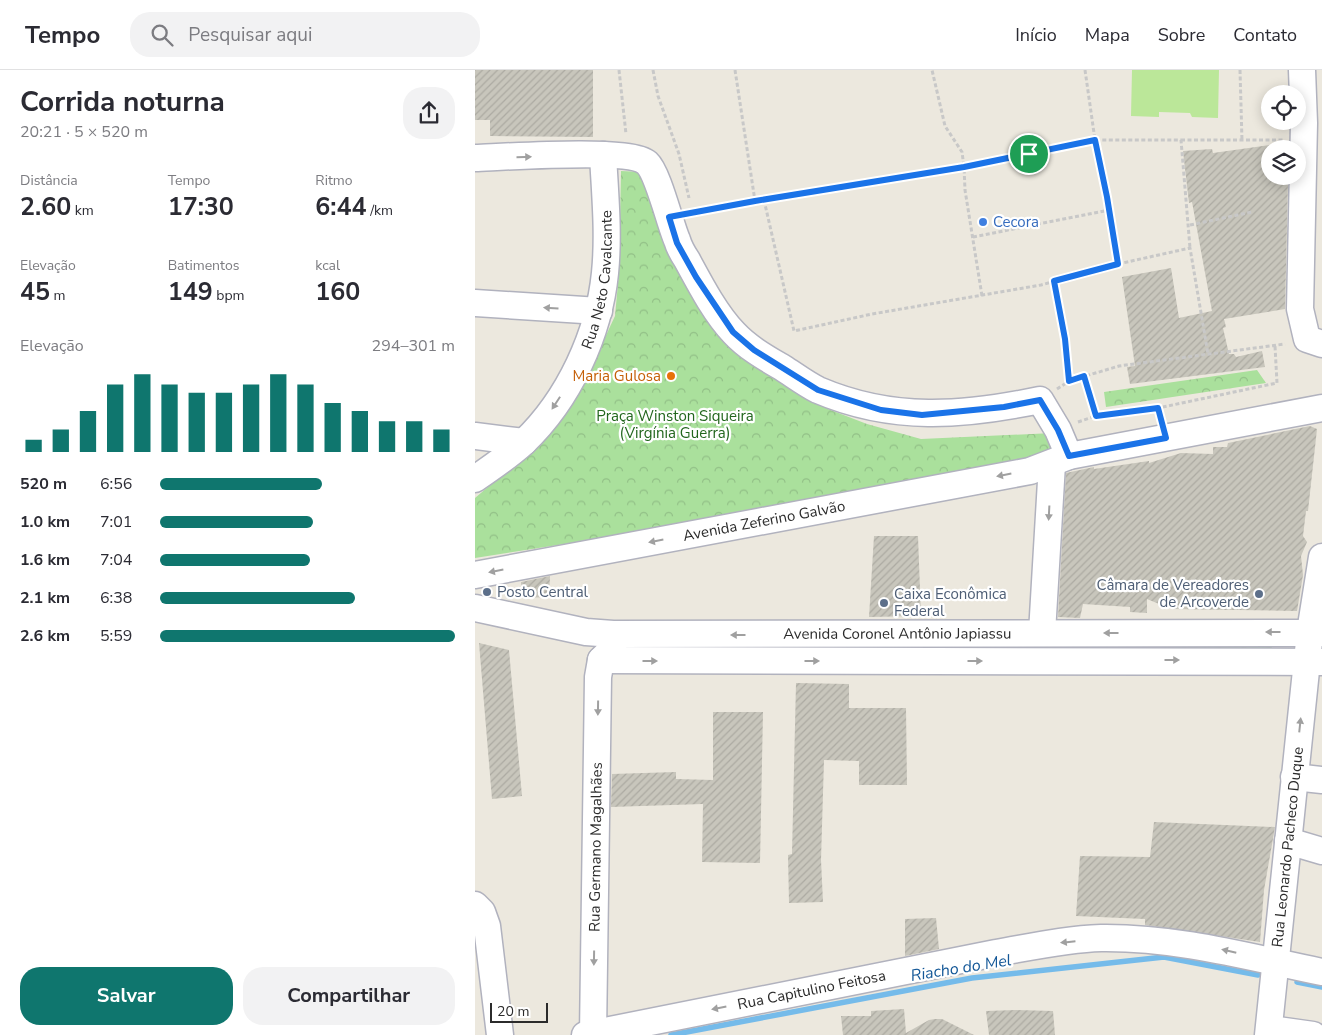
<!DOCTYPE html>
<html lang="pt">
<meta charset="utf-8">
<style>
:root{--surface:#fff;--page:#f2f2f3;--text:#2b2b33;--muted:#7c7c81;--line:#e1e1e2;--accent:#0f766e}
body{margin:0;font-family:"Nunito Sans",sans-serif;background:var(--page);color:var(--text);height:100vh;display:flex;flex-direction:column;font-size:19px;white-space:nowrap}
*{box-sizing:border-box;margin:0}
p{font-size:16px;color:var(--muted)}
.icon{flex:none;width:28px;height:28px;fill:none;stroke:currentColor;stroke-width:2;stroke-linecap:round;stroke-linejoin:round}
.map{position:relative;flex:1;overflow:hidden}
.side{display:flex;flex-direction:column;background:var(--surface);width:475px}
.side>*{flex:none}
.controls{position:absolute;left:786px;top:15px;display:grid;gap:10px}
.controls a{display:grid;place-items:center;width:45px;height:45px;border-radius:50%;background:var(--surface);box-shadow:0 2px 12px #0003;font-size:25px}
.scale{position:absolute;left:15px;bottom:12px;width:58px;box-sizing:border-box;padding-left:5px;border:2px solid #2b2b2b;border-top:0;font-size:14px;line-height:18px;white-space:nowrap;color:#2b2b2b;-webkit-text-stroke:4px #fff;paint-order:stroke}
.pin{position:absolute;display:grid;place-items:center;width:42px;height:42px;color:#fff;margin:-21px;border:2px solid #fff;border-radius:50%;box-shadow:0 1px 5px #0007}
.round{display:grid;place-items:center;flex:none;width:52px;height:52px;border-radius:20px;background:var(--page)}
.headline{display:flex;align-items:center;justify-content:space-between;height:85px;padding:0 20px}
h1{font-size:28px;font-weight:700;line-height:38px}
.metrics{display:grid;grid-template-columns:repeat(3,1fr);gap:8px;height:85px;padding:5px 20px}
.metrics div{display:grid;align-content:center}
.metrics b{font-size:25px;font-weight:700}
.metrics small{font-size:14px;font-weight:400}
.metrics p{font-size:14px}
.chart{height:140px;padding:10px 20px}
.chart p{display:flex;justify-content:space-between}
.chart svg{width:100%;height:90px;margin-top:5px;stroke:var(--accent);stroke-width:6}
.primary-button{display:flex;gap:10px;margin-top:auto;padding:10px 20px}
.primary-button a{flex:1;height:58px;border-radius:20px;background:var(--accent);color:#fff;font-size:20px;font-weight:700;line-height:58px;text-align:center}
.primary-button a+a{background:var(--page);color:var(--text)}
ul{padding:0 20px;list-style:none;font-size:16px}
li{display:grid;grid-template-columns:80px 60px 1fr;align-items:center;height:38px}
li i{height:12px;border-radius:6px;background:var(--accent)}
header{display:flex;align-items:center;gap:30px;box-sizing:border-box;height:70px;padding:0 25px;background:var(--surface);border-bottom:1px solid var(--line)}
header strong{font-size:24px}
nav{display:flex;gap:28px;margin-inline-start:auto;font-size:18px}
.search{width:350px;height:45px;background:var(--page);display:flex;align-items:center;gap:12px;box-sizing:border-box;padding:0 18px;border-radius:20px;color:var(--muted);font-size:19px}
main{display:flex;flex:1;min-height:0}
.map>svg:first-child{display:block}
.park{fill:url(#park-crowns)}
.pitch{fill:#bbe799}
.lines{fill:none;stroke-linecap:round;stroke-linejoin:round}
.stream{stroke:#75bbea;stroke-width:5.5}
.building{fill:url(#building-hatch)}
.minor-casing{stroke:#b1b2be;stroke-width:29}
.path{stroke:#c8c8c8;stroke-width:3;stroke-dasharray:4 2.5;stroke-linecap:butt}
.minor{stroke:#fff;stroke-width:26}
.oneway{fill:#a0a0a0}
.route-casing{stroke:#fff;stroke-width:10}
.route{stroke:#1a73e8;stroke-width:6}
.shop-dot{fill:#3f7fe0;stroke:#fff;stroke-width:2}
.food-dot{fill:#e8710a;stroke:#fff;stroke-width:2}
.service-dot{fill:#5c6f8a;stroke:#fff;stroke-width:2}
.labels{text-anchor:middle;dominant-baseline:central;stroke-width:4.5;stroke-linejoin:round;paint-order:stroke}
.shop-label{font-size:15px;fill:#366cbe;stroke:#fff;text-anchor:start}
.street-label{font-size:15px;fill:#2b2b2b;stroke:#fff}
.food-label{font-size:15px;fill:#c56008;stroke:#fff;text-anchor:end}
.park-label{font-size:15px;fill:#22661d;stroke:#fff}
.service-label{font-size:15px;fill:#4e5e75;stroke:#fff;text-anchor:start}
.water-label{font-size:16px;font-style:italic;fill:#135797;stroke:#fff}
</style>
<header>
<strong>Tempo</strong>
<div class="search"><svg class="icon" aria-label="search" viewBox="0 0 24 24"><circle cx="10" cy="10" r="6"/><path d="M15 15l6 6"/></svg>Pesquisar aqui</div>
<nav><a>Início</a><a>Mapa</a><a>Sobre</a><a>Contato</a></nav>
</header>
<main>
<section class="side">
<div class="headline"><div><h1>Corrida noturna</h1><p>20:21 · 5 × 520 m</p></div><a class="round"><svg class="icon" aria-label="share" viewBox="0 0 24 24"><path d="M12 15V3M7 8l5-5 5 5M5 13v7h14v-7"/></svg></a></div>
<div class="metrics">
<div><p>Distância</p><b>2.60<small> km</small></b></div>
<div><p>Tempo</p><b>17:30</b></div>
<div><p>Ritmo</p><b>6:44<small> /km</small></b></div>
</div>
<div class="metrics">
<div><p>Elevação</p><b>45<small> m</small></b></div>
<div><p>Batimentos</p><b>149<small> bpm</small></b></div>
<div><p>kcal</p><b>160</b></div>
</div>
<div class="chart"><p><span>Elevação</span>294–301 m</p>
<svg viewBox="0 0 160 44" preserveAspectRatio="none"><path d="M5 44V38M15 44V33M25 44V24M35 44V11M45 44V6M55 44V11M65 44V15M75 44V15M85 44V11M95 44V6M105 44V11M115 44V20M125 44V24M135 44V29M145 44V29M155 44V33"/></svg>
</div>
<ul>
<li><b>520 m</b>6:56<i style="width:55%"></i></li>
<li><b>1.0 km</b>7:01<i style="width:52%"></i></li>
<li><b>1.6 km</b>7:04<i style="width:51%"></i></li>
<li><b>2.1 km</b>6:38<i style="width:66%"></i></li>
<li><b>2.6 km</b>5:59<i style="width:100%"></i></li>
</ul>
<div class="primary-button"><a>Salvar</a><a>Compartilhar</a></div>
</section>
<div class="map">
<svg width="847" height="965" viewBox="0 0 847 965">
<defs>
<pattern id="park-crowns" width="20" height="18" patternUnits="userSpaceOnUse" patternTransform="scale(1.25)"><rect width="20" height="18" fill="#aae09c"/><path d="M2 6a3 3 0 1 1 6 0M12 15a3 3 0 1 1 6 0" fill="none" stroke="#92c087"/></pattern>
<pattern id="building-hatch" width="6" height="6" patternUnits="userSpaceOnUse" patternTransform="scale(1.25)"><rect width="6" height="6" fill="#c8c6bc"/><path d="M-1 1l2-2M0 6l6-6M5 7l2-2" fill="none" stroke="#acaaa2"/></pattern>
</defs>
<rect width="100%" height="100%" fill="#ece8de"/>
<!-- park -->
<path class="park" d="M146,101L167,102L263,278L353,339L392,354L446,369L578,363L574,387L154,464L0,488V428L66,372L112,306L140,246L144,202Z
M782,300L791,313L631,337L629,322Z
M797,570V578L319,581L320,572Z"/>
<!-- pitch -->
<path class="pitch" d="M657,0H744L743,48L717,47L715,43L684,42V47L656,46Z"/>
<g class="lines">
<!-- stream -->
<path class="stream" d="M822,912L847,917
M196,965L497,908L689,887L783,905"/>
</g>
<!-- building -->
<path class="building" d="M0,0H118V67L15,66V50H0Z
M795,75V106H808V111L813,112L810,239L749,249L751,257L748,258L754,284H759L761,287L787,281L790,297L655,314L652,297L660,296L647,207L696,198L704,248L737,241L717,132L714,133L708,81L737,79L738,83Z
M835,356L842,359L833,441H831L828,466L832,472L826,486L828,505L822,541L696,539L672,529V543L655,542V537L608,534L605,548L583,547L591,403L619,397V399L674,391V393L706,383L738,384V377H752L753,373Z
M399,466H443L446,546L394,547Z
M75,506L74,527L46,528V512Z
M4,573L34,580L47,726L17,729Z
M321,613L374,614V638H431L432,715H384V691L349,690L346,790L348,832L314,833L313,785L317,784Z
M238,642H288L285,793L227,792L228,734L136,737L137,704L201,702V709L238,710Z
M679,752L800,757L789,820L785,872L670,855V849L601,846L605,786L675,787Z
M461,848L464,879L430,886V849Z
M429,939L431,963L454,950L460,949H467L499,965H368L366,946H396V941Z
M541,940L578,941L580,965H514L511,941Z"/>
<g class="lines">
<!-- minor casing -->
<g class="minor-casing">
<g id="minor">
<path d="M827,0L829,53L825,239L832,269L847,274"/>
<path d="M0,88C28,87 156,78 172,93C183,103 195,154 202,170C204,177 208,184 212,190C225,214 240,243 259,263C273,278 291,288 308,298C319,305 331,314 343,320C418,352 488,346 565,330L583,360L594,386"/>
<path d="M0,233L124,241"/>
<path d="M0,366L49,372"/>
<path id="s1" d="M0,409C17,397 34,386 49,372C94,329 124,264 130,203C134,164 130,124 128,85"/>
<path id="s2" d="M0,505L555,401L594,386L847,338"/>
<path id="s3" d="M0,538L111,562L138,564L847,563"/>
<path d="M567,563L577,394"/>
<path d="M126,590L847,592"/>
<path d="M819,707L847,710"/>
<path d="M813,771L847,781"/>
<path d="M0,835L7,842L12,856L25,965"/>
<path d="M795,959L838,965"/>
<path id="s4" d="M110,965L521,883C556,877 591,869 626,868C702,867 774,887 847,902"/>
<path id="s5" d="M118,965L123,607L126,590L138,578"/>
<path id="s6" d="M793,965L835,562L847,487"/>
</g>
</g>
<!-- path -->
<path class="path" d="M144,0L151,64
M178,0L183,26L204,84L214,128
M260,0L280,131
M610,0L620,70H706L715,178
M765,0L767,71
M706,70H808
M289,130L319,261L397,244L566,215L643,194L633,127L620,70L489,97L490,120L507,226
M215,144L280,131L489,97L487,82L470,56L457,0
M715,155L777,142
M498,167L634,140
M643,194L715,178L733,284
M579,211L590,269L594,311
M609,307L621,346L683,338
M582,319L594,311L644,296L810,274
M685,346L683,338L802,313L800,276
M603,352L621,346"/>
<!-- minor -->
<use href="#minor" class="minor"/>
</g>
<!-- one-way arrows -->
<defs><path id="oneway-solid" d="M-6-.8H1V-3.2L6.5 0L1 3.2V.8H-6Z" transform="scale(1.25)"/></defs>
<g class="oneway">
<use href="#oneway-solid" transform="translate(49 87) rotate(-1)"/>
<use href="#oneway-solid" transform="translate(76 238) rotate(-176)"/>
<use href="#oneway-solid" transform="translate(81 333) rotate(123)"/>
<use href="#oneway-solid" transform="translate(529 405) rotate(169)"/>
<use href="#oneway-solid" transform="translate(574 443) rotate(93)"/>
<use href="#oneway-solid" transform="translate(181 471) rotate(169)"/>
<use href="#oneway-solid" transform="translate(21 501) rotate(169)"/>
<use href="#oneway-solid" transform="translate(798 562) rotate(180)"/>
<use href="#oneway-solid" transform="translate(636 563) rotate(180)"/>
<use href="#oneway-solid" transform="translate(263 565) rotate(-180)"/>
<use href="#oneway-solid" transform="translate(697 590)"/>
<use href="#oneway-solid" transform="translate(175 591)"/>
<use href="#oneway-solid" transform="translate(337 591)"/>
<use href="#oneway-solid" transform="translate(500 591)"/>
<use href="#oneway-solid" transform="translate(123 638) rotate(91)"/>
<use href="#oneway-solid" transform="translate(825 655) rotate(-84)"/>
<use href="#oneway-solid" transform="translate(593 872) rotate(174)"/>
<use href="#oneway-solid" transform="translate(754 881) rotate(-167)"/>
<use href="#oneway-solid" transform="translate(119 888) rotate(91)"/>
<use href="#oneway-solid" transform="translate(244 938) rotate(169)"/>
</g>
<g class="lines">
<!-- route casing -->
<g class="route-casing">
<path id="route" d="M620,70L632,127L643,194L579,211L590,269L594,311L609,306L621,346L683,338L691,368L594,386L583,360L565,330L529,337L447,345L406,340L343,320L279,280L258,262L221,207L202,173L194,147L280,131L489,97Z"/>
</g>
<!-- route -->
<use href="#route" class="route"/>
</g>
<!-- markers -->
<circle class="shop-dot" cx="508" cy="152" r="5"/>
<circle class="food-dot" cx="196" cy="306" r="5"/>
<g class="service-dot">
<circle cx="12" cy="522" r="5"/>
<circle cx="784" cy="524" r="5"/>
<circle cx="409" cy="533" r="5"/>
</g>
<g class="labels">
<!-- shop labels -->
<g class="shop-label">
<text x="518" y="152">Cecora</text>
</g>
<!-- street labels -->
<g class="street-label">
<text stroke="none"><textPath href="#s1" startOffset="245">Rua Neto Cavalcante</textPath></text>
<text stroke="none"><textPath href="#s2" startOffset="294">Avenida Zeferino Galvão</textPath></text>
<text stroke="none"><textPath href="#s3" startOffset="425">Avenida Coronel Antônio Japiassu</textPath></text>
<text stroke="none"><textPath href="#s5" startOffset="188">Rua Germano Magalhães</textPath></text>
<text stroke="none"><textPath href="#s6" startOffset="189">Rua Leonardo Pacheco Duque</textPath></text>
<text stroke="none"><textPath href="#s4" startOffset="231">Rua Capitulino Feitosa</textPath></text>
</g>
<!-- food labels -->
<g class="food-label">
<text x="186" y="306">Maria Gulosa</text>
</g>
<!-- park labels -->
<g class="park-label">
<text x="200" y="346">Praça Winston Siqueira<tspan x="200" dy="17">(Virgínia Guerra)</tspan></text>
</g>
<!-- service labels -->
<g class="service-label">
<text x="774" y="515" text-anchor="end">Câmara de Vereadores<tspan x="774" dy="17">de Arcoverde</tspan></text>
<text x="22" y="522">Posto Central</text>
<text x="419" y="524">Caixa Econômica<tspan x="419" dy="17">Federal</tspan></text>
</g>
<!-- water labels -->
<g class="water-label">
<text transform="translate(486 898) rotate(-9)">Riacho do Mel</text>
</g>
</g>
</svg>
<div class="controls">
<a><svg class="icon" aria-label="locate" viewBox="0 0 24 24"><circle cx="12" cy="12" r="6"/><path d="M12 2v4M12 18v4M2 12h4M18 12h4"/></svg></a>
<a><svg class="icon" aria-label="layers" viewBox="0 0 24 24"><path d="M12 4l9 5-9 5-9-5zM3 14l9 5 9-5"/></svg></a>
</div>
<div class="scale">20 m</div>
<div class="pin" style="left:554px;top:84px;background:#1e9e55"><svg class="icon" aria-label="arrive" viewBox="0 0 24 24"><path d="M6 21V4h12l-3 4 3 4H6"/></svg></div>
</div>
</main>
